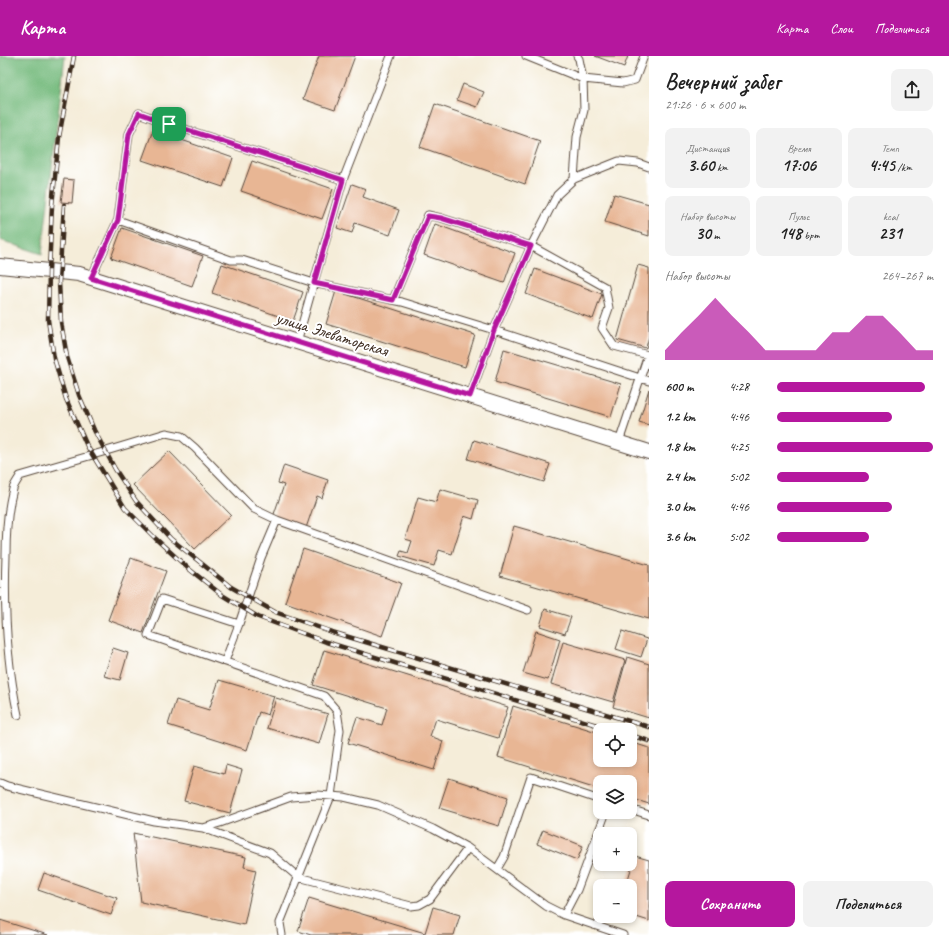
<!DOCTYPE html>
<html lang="ru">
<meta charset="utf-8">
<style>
:root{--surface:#fff;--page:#f2f2f2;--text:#222;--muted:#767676;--accent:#b5179e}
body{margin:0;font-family:Caveat,sans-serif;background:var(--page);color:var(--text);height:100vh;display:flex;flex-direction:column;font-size:15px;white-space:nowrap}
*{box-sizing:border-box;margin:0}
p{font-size:13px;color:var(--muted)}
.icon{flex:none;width:22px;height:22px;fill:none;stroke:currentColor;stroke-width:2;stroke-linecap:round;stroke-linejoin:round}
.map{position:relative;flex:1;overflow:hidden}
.details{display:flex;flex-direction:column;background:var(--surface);width:300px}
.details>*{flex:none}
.tools{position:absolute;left:593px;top:667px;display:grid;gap:8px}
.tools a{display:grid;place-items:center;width:44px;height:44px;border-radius:8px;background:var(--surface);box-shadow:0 2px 6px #0003;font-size:20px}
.pin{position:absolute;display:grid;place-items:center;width:34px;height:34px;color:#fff;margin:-17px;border-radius:8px;box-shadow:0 2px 6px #0006}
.round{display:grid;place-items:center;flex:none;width:42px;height:42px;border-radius:8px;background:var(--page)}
.headline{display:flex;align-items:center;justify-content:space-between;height:68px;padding:0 16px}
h1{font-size:22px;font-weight:800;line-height:30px}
.metrics{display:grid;grid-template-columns:repeat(3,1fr);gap:6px;height:68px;padding:4px 16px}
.metrics div{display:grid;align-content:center;border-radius:8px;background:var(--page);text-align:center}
.metrics b{font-size:17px;font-weight:800}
.metrics small{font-size:11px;font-weight:400}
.metrics p{font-size:11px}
.chart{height:112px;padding:8px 16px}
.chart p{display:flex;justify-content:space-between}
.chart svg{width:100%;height:72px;margin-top:4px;fill:var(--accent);opacity:.7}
.action{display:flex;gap:8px;margin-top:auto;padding:8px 16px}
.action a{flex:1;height:46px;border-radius:8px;background:var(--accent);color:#fff;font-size:16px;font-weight:800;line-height:46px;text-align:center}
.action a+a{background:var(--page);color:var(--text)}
ul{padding:0 16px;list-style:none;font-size:13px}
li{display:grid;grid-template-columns:64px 48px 1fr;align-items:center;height:30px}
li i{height:10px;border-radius:5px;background:var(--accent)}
header{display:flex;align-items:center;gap:24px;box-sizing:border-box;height:56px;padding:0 20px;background:var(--accent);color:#fff}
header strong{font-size:19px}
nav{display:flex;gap:22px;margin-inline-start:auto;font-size:14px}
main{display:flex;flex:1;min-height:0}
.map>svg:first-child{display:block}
.forest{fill:#78bc80;stroke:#5a734f}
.building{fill:#e8b694}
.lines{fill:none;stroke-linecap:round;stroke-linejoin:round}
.lane-casing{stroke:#57473a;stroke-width:9}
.street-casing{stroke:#57473a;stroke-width:16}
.lane{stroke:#fff;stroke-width:7}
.street{stroke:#fff;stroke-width:14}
.rail-casing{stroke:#3b2a1e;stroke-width:4.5}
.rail{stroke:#fff;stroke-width:3;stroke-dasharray:9;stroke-linecap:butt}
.route-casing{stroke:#fff;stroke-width:8}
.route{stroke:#b5179e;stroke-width:5}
.labels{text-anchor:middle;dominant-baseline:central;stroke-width:4;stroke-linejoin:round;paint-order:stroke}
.street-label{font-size:17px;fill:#3b2a1e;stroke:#fff}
</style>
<header>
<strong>Карта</strong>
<nav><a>Карта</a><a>Слои</a><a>Поделиться</a></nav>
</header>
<main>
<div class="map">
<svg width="649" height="879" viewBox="0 0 649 879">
<rect width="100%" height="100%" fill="#fff"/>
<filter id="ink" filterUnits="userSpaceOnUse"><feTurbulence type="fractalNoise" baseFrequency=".025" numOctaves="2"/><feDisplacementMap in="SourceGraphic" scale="8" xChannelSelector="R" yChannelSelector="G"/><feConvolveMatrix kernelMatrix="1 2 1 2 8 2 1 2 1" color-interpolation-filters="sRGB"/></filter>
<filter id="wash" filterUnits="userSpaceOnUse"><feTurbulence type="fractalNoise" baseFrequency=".012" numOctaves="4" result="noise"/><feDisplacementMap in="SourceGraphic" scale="16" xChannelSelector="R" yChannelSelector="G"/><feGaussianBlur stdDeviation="0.9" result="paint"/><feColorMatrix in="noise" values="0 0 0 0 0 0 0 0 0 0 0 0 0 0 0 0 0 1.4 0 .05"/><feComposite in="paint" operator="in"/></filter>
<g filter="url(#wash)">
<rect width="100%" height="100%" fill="#f5edd9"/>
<!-- forest -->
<path class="forest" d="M0,0H65L42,198L0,184Z"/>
<g id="blocks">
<!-- building -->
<path class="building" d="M319,0H355L335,54L303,43Z
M595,0H628L624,11Z
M463,28L484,36L477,51L457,44Z
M435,48L540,85L525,128L420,91Z
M153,74L233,102L223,131L142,104Z
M252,105L333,133L322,163L241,135Z
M64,123L74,124L72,147L61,146Z
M352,128L366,133L363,141L399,154L390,179L355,167L352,177L337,172Z
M614,138L649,148V180L605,166Z
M435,168L515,197L504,227L424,199Z
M122,172L203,200L192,230L111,202Z
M222,208L303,236L293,265L212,237Z
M638,209L649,212V280L646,292L617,284Z
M535,213L602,238L593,263L526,238Z
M336,235L475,279L465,311L326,268Z
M504,293L621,328L611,361L495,326Z
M649,333V369L639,366Z
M474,384L550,408L544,426L468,403Z
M169,395L231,459L195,493L133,429Z
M284,409L328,424L322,442L317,440L306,472L273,461L284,429L278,427Z
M440,433L478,444L473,463L464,460L452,498L439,494L434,510L399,500L401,495L408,497L412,485L405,483L418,441L436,446Z
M514,470L649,509V563L500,520Z
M303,493L401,527L382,580L285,546Z
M131,502L166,515L143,577L108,564Z
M545,553L571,561L565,578L540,570Z
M536,575L560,583L548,624L523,617Z
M622,575L647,583L641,601L616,593Z
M563,586L625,604L613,646L551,628Z
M113,592L128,597L120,624L104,620Z
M324,594L508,651L498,682L436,663L430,680L443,685L434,714L348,687L357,661L382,669L387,652L313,629Z
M627,601L649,608V662L613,651Z
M219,624L274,640L268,659L259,656L247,694L168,669L176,644L209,654Z
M276,642L328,658L319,688L267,672Z
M513,650L600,677V704H630V686L649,692V748L630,742V726H600V733L498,701Z
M226,709L242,714L230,757L184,745L194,710L224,718Z
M449,722L508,741L499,770L439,752Z
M543,774L583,790L577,804L537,788Z
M133,777L246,801L244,811L256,814L244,869L141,846Z
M635,800L649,804V865L630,859V830H626Z
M44,817L117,842L111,859L38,834Z
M309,842L425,877L433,851L460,859L454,879H311L298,875Z
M0,864L48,879H0Z"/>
</g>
</g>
<g filter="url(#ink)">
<use href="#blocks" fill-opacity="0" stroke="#57473a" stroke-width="1"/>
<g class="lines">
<!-- lane casing -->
<g class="lane-casing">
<path id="lane" d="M526,0L583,23
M577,0L579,3L583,23
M574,123L577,81L584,54L583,23L623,27L635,24L644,0
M343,124L391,0
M118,164L231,204H242L314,227L402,246L494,274L649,325
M91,222L118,164L129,78L139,57L169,68L343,124L297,286
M393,244L428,159L441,162L531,190L605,231L609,252L602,272L614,290L648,299L619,386
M470,340L494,274L531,190L557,139L574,123L619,105L638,107L649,111
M239,568L261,502L277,464L528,554
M225,605L239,568L162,543L148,579L324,640L337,655L340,674L331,740L280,867L282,879
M18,659C7,608 4,553 6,500C6,478 7,455 13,433C14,429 18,424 20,420L103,396L166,377L181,380L195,392L254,453L277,464
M0,727L7,730L154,765L203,772L220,767L291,741L317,739L344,741L378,749L433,773L468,792L546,850L564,859L623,879
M630,753L649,759
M203,772L270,797L298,821L411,850L419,849L430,843L468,792
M497,813L504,801L531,721L600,744
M564,859L577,834L606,756"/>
</g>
<!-- street casing -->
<g class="street-casing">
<path id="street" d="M0,210L79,218L649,396"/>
</g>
<!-- lane -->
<use href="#lane" class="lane"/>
<!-- street -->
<use href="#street" class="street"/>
<!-- rail casing -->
<g class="rail-casing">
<path id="rail" d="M74,0L59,81L52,150L49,215L48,264L54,302L66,343L87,390L125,452L156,483L189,513L222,539L258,561L326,586L613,674
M64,149L59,226L61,266L67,301L79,339L94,374L115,413L136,445L171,483L231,531L275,556L332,576L649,671
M630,679L649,685"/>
</g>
<!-- rail -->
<use href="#rail" class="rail"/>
</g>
</g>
<g class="lines" filter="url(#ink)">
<!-- route casing -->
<g class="route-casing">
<path id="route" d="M139,57L169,68L343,124L314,227L393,244L428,160L441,162L531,190L494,274L470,340L91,222L118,164L129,78Z"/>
</g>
<!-- route -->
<use href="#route" class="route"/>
</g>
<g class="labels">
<!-- street labels -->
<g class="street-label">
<text transform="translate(332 278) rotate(17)">улица Элеваторская</text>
</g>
</g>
</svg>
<div class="tools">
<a><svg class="icon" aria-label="locate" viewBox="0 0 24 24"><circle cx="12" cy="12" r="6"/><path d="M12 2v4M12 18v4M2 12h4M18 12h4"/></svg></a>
<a><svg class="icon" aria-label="layers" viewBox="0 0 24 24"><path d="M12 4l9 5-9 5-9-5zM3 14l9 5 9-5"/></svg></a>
<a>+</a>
<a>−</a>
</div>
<div class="pin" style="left:169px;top:68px;background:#1e9e55"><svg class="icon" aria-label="arrive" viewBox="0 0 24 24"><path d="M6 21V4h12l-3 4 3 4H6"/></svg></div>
</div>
<section class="details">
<div class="headline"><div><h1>Вечерний забег</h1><p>21:26 · 6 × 600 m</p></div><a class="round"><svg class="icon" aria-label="share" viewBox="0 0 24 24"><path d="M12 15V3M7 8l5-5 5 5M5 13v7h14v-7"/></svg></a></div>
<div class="metrics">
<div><p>Дистанция</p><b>3.60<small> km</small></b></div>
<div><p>Время</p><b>17:06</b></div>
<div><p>Темп</p><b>4:45<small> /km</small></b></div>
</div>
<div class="metrics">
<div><p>Набор высоты</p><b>30<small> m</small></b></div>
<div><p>Пульс</p><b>148<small> bpm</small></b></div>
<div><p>kcal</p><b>231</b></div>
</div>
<div class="chart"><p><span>Набор высоты</span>264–267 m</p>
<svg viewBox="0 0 160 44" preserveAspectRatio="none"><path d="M0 44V38L10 27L20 17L30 6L40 17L50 27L60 38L70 38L80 38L90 38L100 27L110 27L120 17L130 17L140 27L150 38L160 38V44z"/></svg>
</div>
<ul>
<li><b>600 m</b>4:28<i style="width:95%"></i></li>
<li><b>1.2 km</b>4:46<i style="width:74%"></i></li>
<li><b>1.8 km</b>4:25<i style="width:100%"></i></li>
<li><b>2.4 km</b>5:02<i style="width:59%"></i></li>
<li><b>3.0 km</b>4:46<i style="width:74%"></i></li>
<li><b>3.6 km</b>5:02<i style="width:59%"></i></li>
</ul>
<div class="action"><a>Сохранить</a><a>Поделиться</a></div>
</section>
</main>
